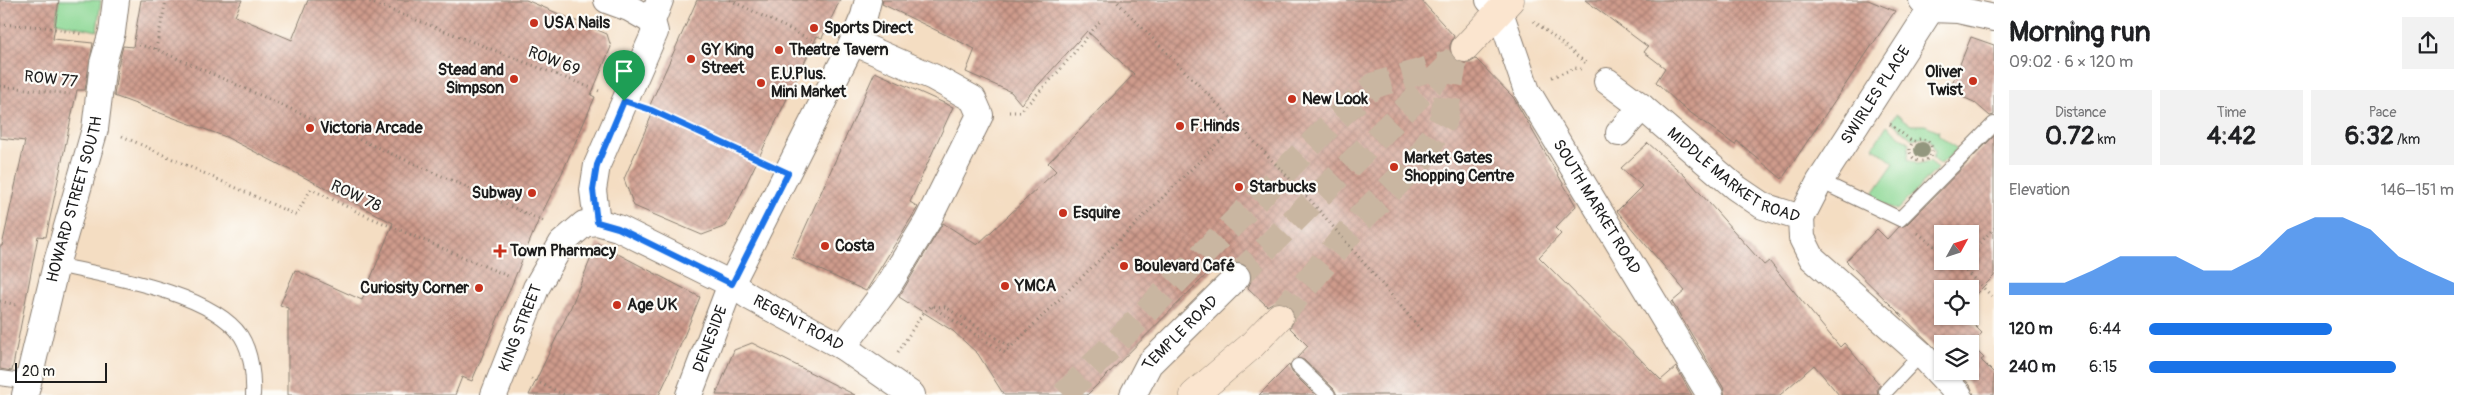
<!DOCTYPE html>
<meta charset="utf-8">
<style>
:root{--surface:#fff;--page:#f2f2f2;--text:#202124;--muted:#757577;--accent:#1a73e8}
body{margin:0;font-family:Pangolin,sans-serif;background:var(--page);color:var(--text);height:100vh;display:flex;flex-direction:column;font-size:19px;white-space:nowrap}
*{box-sizing:border-box;margin:0}
p{font-size:16px;color:var(--muted)}
.icon{flex:none;width:28px;height:28px;fill:none;stroke:currentColor;stroke-width:2;stroke-linecap:round;stroke-linejoin:round}
.map{position:relative;flex:1;overflow:hidden}
.sheet{display:flex;flex-direction:column;background:var(--surface);width:475px}
.sheet>*{flex:none}
.needle{width:32px;rotate:50deg}
.tools{position:absolute;left:1934px;top:225px;display:grid;gap:10px}
.tools a{display:grid;place-items:center;width:45px;height:45px;border-radius:0px;background:var(--surface);box-shadow:0 1px 4px #0004;font-size:25px}
.scale{position:absolute;left:15px;bottom:12px;width:92px;box-sizing:border-box;padding-left:5px;border:2px solid #1c1c1c;border-top:0;font-size:14px;line-height:18px;white-space:nowrap;color:#1c1c1c;-webkit-text-stroke:4px #fdfcf7;paint-order:stroke}
.pin{position:absolute;display:grid;place-items:center;width:42px;height:42px;color:#fff;margin:-51px -21px;border-radius:50% 50% 50% 0;rotate:-45deg;box-shadow:0 0 5px #0007}
.pin .icon{rotate:45deg}
.round{display:grid;place-items:center;flex:none;width:52px;height:52px;border-radius:0px;background:var(--page)}
.headline{display:flex;align-items:center;justify-content:space-between;height:85px;padding:0 15px}
h1{font-size:28px;font-weight:700;line-height:38px}
.stats{display:grid;grid-template-columns:repeat(3,1fr);gap:8px;height:85px;padding:5px 15px}
.stats div{display:grid;align-content:center;border-radius:0px;background:var(--page);text-align:center}
.stats b{font-size:25px;font-weight:700}
.stats small{font-size:14px;font-weight:400}
.stats p{font-size:14px}
.chart{height:140px;padding:10px 15px}
.chart p{display:flex;justify-content:space-between}
.chart svg{width:100%;height:90px;margin-top:5px;fill:var(--accent);opacity:.7}
ul{padding:0 15px;list-style:none;font-size:16px}
li{display:grid;grid-template-columns:80px 60px 1fr;align-items:center;height:38px}
li i{height:12px;border-radius:6px;background:var(--accent)}
main{display:flex;flex:1;min-height:0}
.map>svg:first-child{display:block}
.green{fill:#8dd895;stroke:#547a58}
.building{fill:url(#building-cross-hatch);fill-rule:evenodd}
.lines{fill:none;stroke-linecap:round;stroke-linejoin:round}
.street-tunnel{stroke:#c9b6a1;stroke-width:26;stroke-dasharray:26 13;stroke-linecap:butt}
.secondary-tunnel{stroke:#c9b6a1;stroke-width:28;stroke-dasharray:28 14;stroke-linecap:butt}
.lane-casing{stroke:#887c6f;stroke-width:16}
.street-casing{stroke:#887c6f;stroke-width:28}
.secondary-casing{stroke:#887c6f;stroke-width:29}
.path{stroke:#887c6f;stroke-width:3;stroke-dasharray:1 4;stroke-linecap:butt}
.lane{stroke:#fff;stroke-width:14}
.street{stroke:#fff;stroke-width:26}
.secondary{stroke:#fbe5cf;stroke-width:28}
.tree{fill:#93977e}
.route-casing{stroke:#fff;stroke-width:10}
.route{stroke:#1a73e8;stroke-width:6}
.poi-dot{fill:#c8321e;stroke:#fdfcf7;stroke-width:2}
.labels{text-anchor:middle;dominant-baseline:central;stroke-width:4.5;stroke-linejoin:round;paint-order:stroke}
.poi-label{font-size:16px;font-weight:bold;fill:#1c1c1c;stroke:#fdfcf7;text-anchor:start}
.street-label{font-size:16px;fill:#1c1c1c;stroke:#fdfcf7}
</style>
<main>
<div class="map">
<svg width="1994" height="395" viewBox="0 0 1994 395">
<defs>
<pattern id="building-cross-hatch" width="8" height="8" patternUnits="userSpaceOnUse" patternTransform="scale(1.25)"><rect width="8" height="8" fill="#cf9b8c"/><path d="M0 0l8 8M0 8l8-8" fill="none" stroke="#a77e72"/></pattern>
</defs>
<rect width="100%" height="100%" fill="#fdfcf7"/>
<filter id="ink" filterUnits="userSpaceOnUse"><feTurbulence type="fractalNoise" baseFrequency=".02" numOctaves="2"/><feDisplacementMap in="SourceGraphic" scale="10" xChannelSelector="R" yChannelSelector="G"/><feConvolveMatrix kernelMatrix="1 2 1 2 8 2 1 2 1" color-interpolation-filters="sRGB"/></filter>
<filter id="wash" filterUnits="userSpaceOnUse"><feTurbulence type="fractalNoise" baseFrequency=".0096" numOctaves="4" result="noise"/><feDisplacementMap in="SourceGraphic" scale="20" xChannelSelector="R" yChannelSelector="G"/><feGaussianBlur stdDeviation="1.12" result="paint"/><feColorMatrix in="noise" values="0 0 0 0 0 0 0 0 0 0 0 0 0 0 0 0 0 1.4 0 .05"/><feComposite in="paint" operator="in"/></filter>
<g filter="url(#wash)">
<rect width="100%" height="100%" fill="#f4ddc2"/>
<!-- green -->
<path class="green" d="M59,0H101L97,31L56,22Z
M1896,114L1911,125H1925L1939,131L1938,134L1957,149L1940,165L1933,158L1935,152L1930,140L1922,137L1912,139L1891,121Z
M1887,125L1909,143L1908,159L1917,164L1930,161L1937,169L1897,210L1869,199L1894,163L1873,147Z"/>
<g id="blocks">
<!-- building -->
<path class="building" d="M0,0H59L53,39L93,43L85,90H77L46,237L38,236L12,371L0,369V246H2L25,141L0,138Z
M141,0H242L235,16L292,40L308,0H526L607,34L611,47L591,95L595,97L562,173L539,219L472,381L462,377L455,395H288V308L280,305L295,270L362,300L393,223L226,137L114,96L118,66L123,46L133,47Z
M697,0H840L822,38L817,36L726,226L702,235L634,206L624,179L655,108L650,105Z
M883,0H1421L1454,36L1450,45V52L1454,59L1462,63H1469L1476,59L1513,97L1576,206L1555,228L1561,234L1539,257L1661,380L1676,367L1692,395H1337L1334,389L1304,360L1297,358L1308,346L1290,328L1294,320V313L1290,306L1282,302H1274L1267,306L1248,288L1251,281L1252,274L1247,266L1240,262H1234L1226,267L1220,261L1087,395H1004L978,354L953,331L899,297L943,223L977,245L1056,171L1048,163L1134,74L1087,31L1021,104L1011,92L966,72L975,49L882,4Z
M1585,0H1868L1895,11L1782,179L1737,141L1735,145L1680,105L1656,82L1665,68L1644,52L1648,47Z
M1971,37L1994,45V115L1990,116L1974,102L1949,91Z
M875,72L953,107L910,202L918,207L866,291L792,257Z
M1994,136V276L1970,300V289H1942V316H1965L1982,333L1971,345L1984,358L1981,360L1994,373V395H1974L1970,385L1957,371H1970V344H1942V355L1846,261L1877,229L1887,239L1898,227L1906,225ZM1942,234H1970V261H1942Z
M1648,143L1685,176L1764,265L1769,261L1840,347L1844,343L1880,385L1877,389L1878,395H1839L1814,365L1780,395H1725L1723,387L1672,302L1685,291L1617,211L1642,186L1621,168Z
M597,243L700,297L667,378L659,395H529L571,307Z
M752,343L855,395H716L734,350Z
M1289,365L1292,372L1315,395H1259Z"/>
</g>
</g>
<g filter="url(#ink)">
<use href="#blocks" fill-opacity="0" stroke="#887c6f" stroke-width="1"/>
<g class="lines">
<!-- street-tunnel -->
<path class="street-tunnel" d="M1237,277L1451,64
M1064,395L1342,113L1375,85L1453,62"/>
<!-- secondary-tunnel -->
<path class="secondary-tunnel" d="M1279,317L1361,218L1421,158L1444,118L1453,62L1465,48"/>
<!-- lane casing -->
<g class="lane-casing">
<path id="lane" d="M1820,181L1900,219L1994,124
M56,265C106,276 211,292 241,336C251,352 254,376 253,395
M1298,366L1328,395
M0,378L29,382
M1886,391L1921,354"/>
</g>
<!-- street casing -->
<g class="street-casing">
<g id="street">
<path d="M607,0L629,8L652,21"/>
<path id="s1" d="M1489,0L1500,12L1527,91L1710,395"/>
<path d="M1922,0L1931,9L1958,10L1994,18"/>
<path id="s2" d="M1607,81L1642,107L1735,187L1763,206L1801,218L1802,238L1812,258L1921,354L1959,395"/>
<path d="M1619,133L1642,107"/>
<path id="s3" d="M1801,218L1820,181L1931,9"/>
<path d="M597,222L593,190L597,165L655,32L652,21L660,0"/>
<path d="M843,347L887,288L927,222L980,115L973,99L933,77L853,42"/>
<path id="s4" d="M25,395L56,265L95,129L103,63L112,32L116,0"/>
<path id="s5" d="M494,395L536,288L562,243L584,224L597,222L618,228L731,284L750,297L843,347L912,395"/>
<path id="s6" d="M689,395L731,284L853,42L864,16L868,0"/>
<path id="s7" d="M1133,395L1149,364L1237,277"/>
</g>
</g>
<!-- secondary casing -->
<g class="secondary-casing">
<path id="secondary" d="M1465,48L1510,0
M1194,395L1250,347L1279,317"/>
</g>
<!-- path -->
<path class="path" d="M365,0L599,91
M730,0L820,44
M1534,21L1586,63
M0,24L44,27L82,34
M139,45L156,49L543,221
M156,49L166,0
M1552,77L1575,68L1581,69
M0,86L70,94
M652,111L762,161
M1009,112H1020L1058,72L1102,19
M1237,124L1312,202L1422,331
M1890,124L1913,142
M122,136L296,215L311,189L362,214L510,277
M1910 150a11 11 0 1 1 22 0a11 11 0 1 1-22 0Z
M1918,233L1942,252
M1970,254L1994,228
M1955,261L1994,298
M0,301L16,305
M932,307L1005,353L1011,347
M898,352L923,313L931,306L945,307L1011,347L1237,124L1115,0
M531,379L565,395"/>
<!-- lane -->
<use href="#lane" class="lane"/>
<!-- street -->
<use href="#street" class="street"/>
<!-- secondary -->
<use href="#secondary" class="secondary"/>
</g>
<!-- trees -->
<circle class="tree" cx="1922" cy="150" r="8"/>
</g>
<g class="lines" filter="url(#ink)">
<!-- route casing -->
<g class="route-casing">
<path id="route" d="M624,101L651,110L788,173L732,284L618,228L597,222L593,190L597,165Z"/>
</g>
<!-- route -->
<use href="#route" class="route"/>
</g>
<!-- markers -->
<g class="poi-dot">
<circle cx="534" cy="23" r="5"/>
<circle cx="814" cy="28" r="5"/>
<circle cx="779" cy="50" r="5"/>
<circle cx="691" cy="59" r="5"/>
<circle cx="514" cy="79" r="5"/>
<circle cx="1973" cy="81" r="5"/>
<circle cx="761" cy="83" r="5"/>
<circle cx="1292" cy="99" r="5"/>
<circle cx="1180" cy="126" r="5"/>
<circle cx="310" cy="128" r="5"/>
<circle cx="1394" cy="167" r="5"/>
<circle cx="1239" cy="187" r="5"/>
<circle cx="532" cy="193" r="5"/>
<circle cx="1063" cy="213" r="5"/>
<circle cx="825" cy="246" r="5"/>
<path d="M497.5 243.5h5v5h5v5h-5v5h-5v-5h-5v-5h5z"/>
<circle cx="1124" cy="266" r="5"/>
<circle cx="1005" cy="286" r="5"/>
<circle cx="479" cy="288" r="5"/>
<circle cx="617" cy="305" r="5"/>
</g>
<g class="labels">
<!-- poi labels -->
<g class="poi-label">
<text x="544" y="23">USA Nails</text>
<text x="824" y="28">Sports Direct</text>
<text x="701" y="50">GY King<tspan x="701" dy="18">Street</tspan></text>
<text x="789" y="50">Theatre Tavern</text>
<text x="504" y="70" text-anchor="end">Stead and<tspan x="504" dy="18">Simpson</tspan></text>
<text x="1963" y="72" text-anchor="end">Oliver<tspan x="1963" dy="18">Twist</tspan></text>
<text x="771" y="74">E.U.Plus.<tspan x="771" dy="18">Mini Market</tspan></text>
<text x="1302" y="99">New Look</text>
<text x="1190" y="126">F.Hinds</text>
<text x="320" y="128">Victoria Arcade</text>
<text x="1404" y="158">Market Gates<tspan x="1404" dy="18">Shopping Centre</tspan></text>
<text x="1249" y="187">Starbucks</text>
<text x="522" y="193" text-anchor="end">Subway</text>
<text x="1073" y="213">Esquire</text>
<text x="835" y="246">Costa</text>
<text x="510" y="251">Town Pharmacy</text>
<text x="1134" y="266">Boulevard Café</text>
<text x="1015" y="286">YMCA</text>
<text x="469" y="288" text-anchor="end">Curiosity Corner</text>
<text x="627" y="305">Age UK</text>
</g>
<!-- street labels -->
<g class="street-label">
<text transform="translate(554 61) rotate(21)">ROW 69</text>
<text transform="translate(51 79) rotate(6)">ROW 77</text>
<text stroke="none"><textPath href="#s3" startOffset="144">SWIRLES PLACE</textPath></text>
<text stroke="none"><textPath href="#s2" startOffset="159">MIDDLE MARKET ROAD</textPath></text>
<text transform="translate(356 196) rotate(25)">ROW 78</text>
<text stroke="none"><textPath href="#s4" startOffset="202">HOWARD STREET SOUTH</textPath></text>
<text stroke="none"><textPath href="#s1" startOffset="235">SOUTH MARKET ROAD</textPath></text>
<text stroke="none"><textPath href="#s5" startOffset="435">REGENT ROAD</textPath></text>
<text stroke="none"><textPath href="#s5" startOffset="72">KING STREET</textPath></text>
<text stroke="none"><textPath href="#s7" startOffset="79">TEMPLE ROAD</textPath></text>
<text stroke="none"><textPath href="#s6" startOffset="60">DENESIDE</textPath></text>
</g>
</g>
</svg>
<div class="tools">
<a><svg class="needle" viewBox="-14 -14 28 28"><path d="M0-13l5 13h-10z" fill="#e53935"/><path d="M0 13l5-13h-10z" fill="#757577"/></svg></a>
<a><svg class="icon" aria-label="locate" viewBox="0 0 24 24"><circle cx="12" cy="12" r="6"/><path d="M12 2v4M12 18v4M2 12h4M18 12h4"/></svg></a>
<a><svg class="icon" aria-label="layers" viewBox="0 0 24 24"><path d="M12 4l9 5-9 5-9-5zM3 14l9 5 9-5"/></svg></a>
</div>
<div class="scale">20 m</div>
<div class="pin" style="left:624px;top:101px;background:#1e9e55"><svg class="icon" aria-label="arrive" viewBox="0 0 24 24"><path d="M6 21V4h12l-3 4 3 4H6"/></svg></div>
</div>
<section class="sheet">
<div class="headline"><div><h1>Morning run</h1><p>09:02 · 6 × 120 m</p></div><a class="round"><svg class="icon" aria-label="share" viewBox="0 0 24 24"><path d="M12 15V3M7 8l5-5 5 5M5 13v7h14v-7"/></svg></a></div>
<div class="stats">
<div><p>Distance</p><b>0.72<small> km</small></b></div>
<div><p>Time</p><b>4:42</b></div>
<div><p>Pace</p><b>6:32<small> /km</small></b></div>
</div>
<div class="chart"><p><span>Elevation</span>146–151 m</p>
<svg viewBox="0 0 160 44" preserveAspectRatio="none"><path d="M0 44V38L10 38L20 38L30 32L40 25L50 25L60 25L70 32L80 32L90 25L100 12L110 6L120 6L130 12L140 25L150 32L160 38V44z"/></svg>
</div>
<ul>
<li><b>120 m</b>6:44<i style="width:60%"></i></li>
<li><b>240 m</b>6:15<i style="width:81%"></i></li>
</ul>
</section>
</main>
